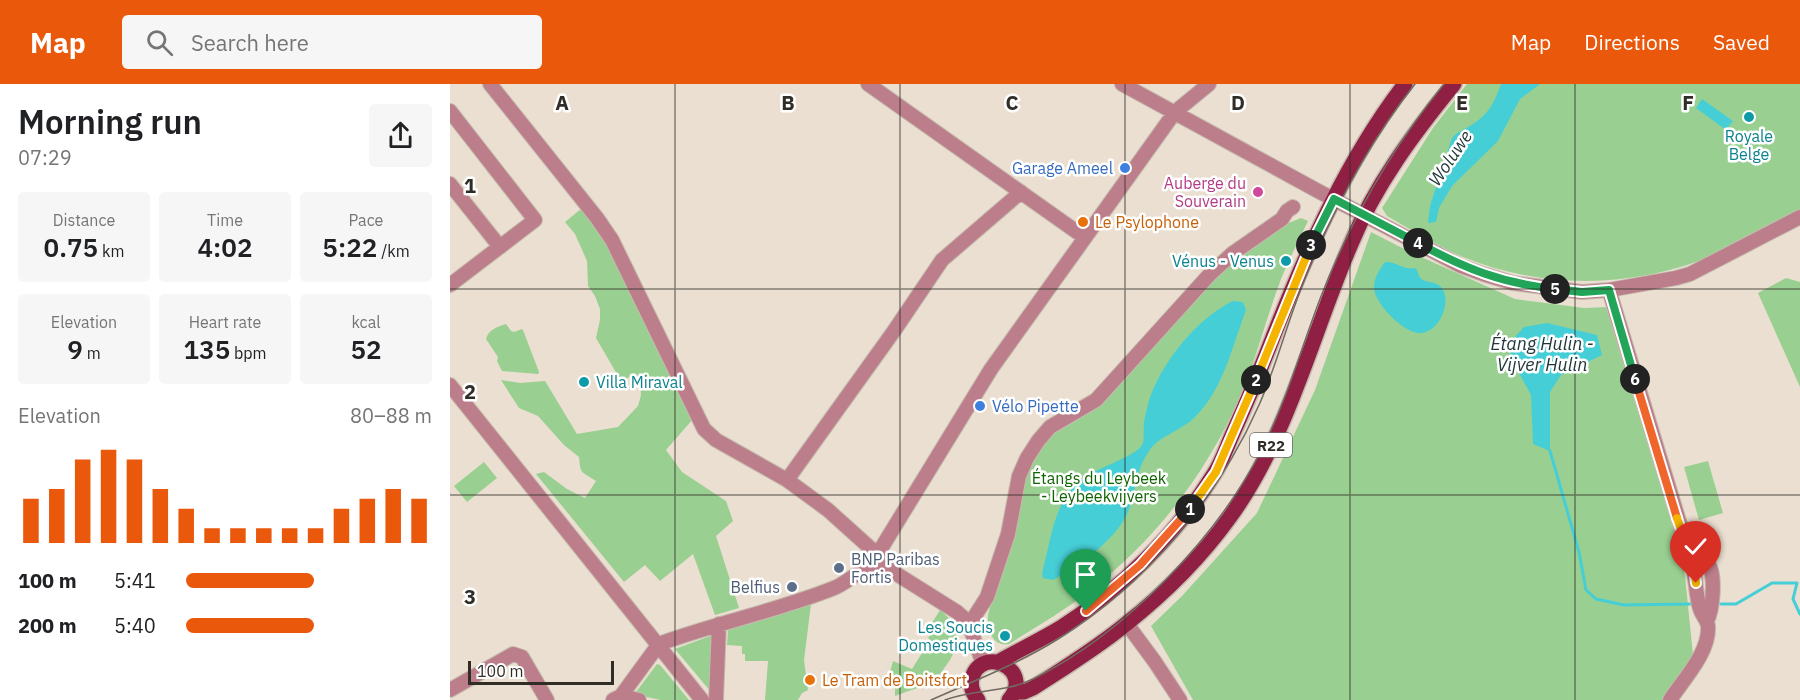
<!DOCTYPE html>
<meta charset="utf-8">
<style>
:root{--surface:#fff;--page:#f6f6f6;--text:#202124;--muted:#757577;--accent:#ea580c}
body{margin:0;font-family:"IBM Plex Sans",sans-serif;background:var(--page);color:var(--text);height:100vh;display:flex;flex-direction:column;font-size:22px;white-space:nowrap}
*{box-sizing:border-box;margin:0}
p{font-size:20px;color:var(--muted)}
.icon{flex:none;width:33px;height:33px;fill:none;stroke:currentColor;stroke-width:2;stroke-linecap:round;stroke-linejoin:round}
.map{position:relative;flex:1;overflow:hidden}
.panel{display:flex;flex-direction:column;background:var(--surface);width:450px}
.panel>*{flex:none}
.scale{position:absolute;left:18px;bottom:15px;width:146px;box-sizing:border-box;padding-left:6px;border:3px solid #302c26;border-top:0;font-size:16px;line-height:21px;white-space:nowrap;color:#302c26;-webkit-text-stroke:4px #fff;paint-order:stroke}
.pin{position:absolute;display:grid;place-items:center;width:51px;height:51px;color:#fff;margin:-62px -26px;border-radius:50% 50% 50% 0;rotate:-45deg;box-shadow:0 0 6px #0007}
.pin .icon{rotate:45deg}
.km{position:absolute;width:30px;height:30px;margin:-15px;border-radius:50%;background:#222;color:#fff;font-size:16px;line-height:30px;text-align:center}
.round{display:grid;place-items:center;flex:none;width:63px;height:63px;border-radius:6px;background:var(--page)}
.overview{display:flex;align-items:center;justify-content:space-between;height:102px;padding:0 18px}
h1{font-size:33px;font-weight:600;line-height:45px}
.figures{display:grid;grid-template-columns:repeat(3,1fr);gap:9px;height:102px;padding:6px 18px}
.figures div{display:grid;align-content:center;border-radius:6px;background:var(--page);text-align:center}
.figures b{font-size:26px;font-weight:600}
.figures small{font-size:16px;font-weight:400}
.figures p{font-size:16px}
.chart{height:168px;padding:12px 18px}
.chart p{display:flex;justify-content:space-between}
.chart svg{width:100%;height:108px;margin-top:6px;stroke:var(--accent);stroke-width:6}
ul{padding:0 18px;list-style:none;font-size:20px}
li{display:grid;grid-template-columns:96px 72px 1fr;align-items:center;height:45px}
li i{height:15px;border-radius:8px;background:var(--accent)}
header{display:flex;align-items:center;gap:36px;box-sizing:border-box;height:84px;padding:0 30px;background:var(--accent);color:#fff}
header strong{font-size:28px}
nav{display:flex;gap:33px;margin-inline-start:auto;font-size:21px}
.search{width:420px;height:54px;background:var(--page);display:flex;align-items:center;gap:15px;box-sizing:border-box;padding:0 21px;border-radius:6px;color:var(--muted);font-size:22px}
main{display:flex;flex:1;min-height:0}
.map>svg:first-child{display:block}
.green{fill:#99d091}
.water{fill:#45ced6}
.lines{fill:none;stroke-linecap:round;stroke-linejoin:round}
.stream{stroke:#45ced6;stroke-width:3}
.minor-casing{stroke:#c5bbae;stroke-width:16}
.major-casing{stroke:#c5bbae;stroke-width:18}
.minor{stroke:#bc7e8a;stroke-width:14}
.major{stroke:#901f44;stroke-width:15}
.tram{stroke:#716b62;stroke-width:1.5}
.split-1-casing{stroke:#fff;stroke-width:12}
.split-2-casing{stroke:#fff;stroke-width:12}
.split-3-casing{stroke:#fff;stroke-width:12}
.split-4-casing{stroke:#fff;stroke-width:12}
.split-5-casing{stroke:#fff;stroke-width:12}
.split-6-casing{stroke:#fff;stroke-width:12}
.split-7-casing{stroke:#fff;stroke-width:12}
.split-8-casing{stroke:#fff;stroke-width:12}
.split-1{stroke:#f0652b;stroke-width:8}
.split-2{stroke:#f5b400;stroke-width:8}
.split-3{stroke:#f5b400;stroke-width:8}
.split-4{stroke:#22a559;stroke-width:8}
.split-5{stroke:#22a559;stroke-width:8}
.split-6{stroke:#22a559;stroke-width:8}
.split-7{stroke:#f0652b;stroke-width:8}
.split-8{stroke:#f5b400;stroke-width:8}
.grid{fill:none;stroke:#302c26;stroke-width:1.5;stroke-opacity:0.55}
.culture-dot{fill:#0f9aa8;stroke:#fff;stroke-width:2}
.shop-dot{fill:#3f7fe0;stroke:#fff;stroke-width:2}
.hotel-dot{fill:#d1479c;stroke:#fff;stroke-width:2}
.food-dot{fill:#e8710a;stroke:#fff;stroke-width:2}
.service-dot{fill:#5c6f8a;stroke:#fff;stroke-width:2}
.labels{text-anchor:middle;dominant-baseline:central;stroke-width:5;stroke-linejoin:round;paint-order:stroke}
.shield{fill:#fff;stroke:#6e6b67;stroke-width:1.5}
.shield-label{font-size:15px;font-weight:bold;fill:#302c26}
.culture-label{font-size:16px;fill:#0d838f;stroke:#fff;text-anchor:end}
.shop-label{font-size:16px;fill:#366cbe;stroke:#fff;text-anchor:end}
.hotel-label{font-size:16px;fill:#b23c85;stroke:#fff;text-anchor:end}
.food-label{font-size:16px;fill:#c56008;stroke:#fff;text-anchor:start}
.park-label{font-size:16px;fill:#0e6401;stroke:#fff}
.service-label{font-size:16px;fill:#4e5e75;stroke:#fff;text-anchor:start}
.water-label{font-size:18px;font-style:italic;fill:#21383a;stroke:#fff}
.grid-label{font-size:20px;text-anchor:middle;font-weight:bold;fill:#302c26;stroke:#fff;stroke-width:5;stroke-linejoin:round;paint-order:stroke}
</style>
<header>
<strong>Map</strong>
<div class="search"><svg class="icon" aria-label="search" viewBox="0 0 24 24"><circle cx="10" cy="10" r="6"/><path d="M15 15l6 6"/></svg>Search here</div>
<nav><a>Map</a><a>Directions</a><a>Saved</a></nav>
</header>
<main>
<section class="panel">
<div class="overview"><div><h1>Morning run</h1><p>07:29</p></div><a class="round"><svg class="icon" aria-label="share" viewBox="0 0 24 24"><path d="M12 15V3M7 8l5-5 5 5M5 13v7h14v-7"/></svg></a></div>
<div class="figures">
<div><p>Distance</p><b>0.75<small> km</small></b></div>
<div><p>Time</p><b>4:02</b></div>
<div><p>Pace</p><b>5:22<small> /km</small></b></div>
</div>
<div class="figures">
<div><p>Elevation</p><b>9<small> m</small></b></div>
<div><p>Heart rate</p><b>135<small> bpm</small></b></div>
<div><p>kcal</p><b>52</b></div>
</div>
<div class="chart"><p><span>Elevation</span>80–88 m</p>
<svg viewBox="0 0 160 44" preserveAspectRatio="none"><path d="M5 44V26M15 44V22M25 44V10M35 44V6M45 44V10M55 44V22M65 44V30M75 44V38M85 44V38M95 44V38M105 44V38M115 44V38M125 44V30M135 44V26M145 44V22M155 44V26"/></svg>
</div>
<ul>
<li><b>100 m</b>5:41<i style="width:52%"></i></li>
<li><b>200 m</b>5:40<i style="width:52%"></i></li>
</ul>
</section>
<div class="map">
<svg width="1350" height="616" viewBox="0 0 1350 616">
<rect width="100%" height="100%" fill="#eadfd0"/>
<!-- green -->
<path class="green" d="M1017,0H1350V126C1326,139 1302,154 1278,165C1194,204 1099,208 1013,173C987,162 962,146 937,132L932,124L983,44Z
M131,125L143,139L168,177L243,335L216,366L232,388L276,417L283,437L266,452L289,524L265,531L243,470L210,497L195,481L174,498L86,390L94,388L117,405L135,414L146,397C129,386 131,390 129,373L114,361L88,332L69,324L51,296L70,299L95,297L127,350L168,343L188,322L191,311L190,297L186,290L171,297L146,254L150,236V225L145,212L138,202L137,177L125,150L115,138Z
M851,134L858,137C849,156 839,175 831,195C816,235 806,276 789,315C756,390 704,458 639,507C614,527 586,543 559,560C542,563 537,545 538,531L570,407L586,368L600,352L782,177L836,140Z
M921,148L960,168L1065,215L1134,224L1159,223L1224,432L1235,492L1243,571L1213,616H743L701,542L732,512L807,429L865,306Z
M1336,194L1350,198V303L1308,209Z
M56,240L61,247L64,248L72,245L73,246L89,288L88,290L52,287L47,277L48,273L36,255C39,245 47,243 56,240Z
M1258,377L1273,429L1249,436L1234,383Z
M34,378L47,394L17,418L4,402Z
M361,520L354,576L358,606L352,609L348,616H315L318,577H295V570H292V562L277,561L278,546Z
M490,526C508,540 511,556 500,576C495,583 491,590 484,595C473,603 458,607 445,612V597L438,595L443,577L462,585L480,556L478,554L486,542L482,539Z
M260,552H263L261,608L225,565Z
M207,580L210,581L239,616H211L187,611L186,608Z"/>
<!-- water -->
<path class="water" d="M1051,0H1090L1070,15L1048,57L1002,102L989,124L986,138L978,139L980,122L1002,54C1008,47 1016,45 1023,40C1039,30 1045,17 1051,0Z
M1252,15L1283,37L1276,46L1246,24Z
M935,178C946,177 954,187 966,184L970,194C976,199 985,197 991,203C1004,218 987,252 968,249C952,247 925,220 924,204C924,194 929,186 935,178Z
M783,217L793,218L796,226C782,263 773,307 743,335C730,347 709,352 699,367C687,384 686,402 680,422C672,452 629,482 603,496L593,494L592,489C600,461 603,425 623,403C638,385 685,374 692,361C695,355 693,345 694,338C695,332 697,326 698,320C709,281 747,234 783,217Z
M1097,239L1147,251L1152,271L1111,291L1100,308V367L1083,360L1081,311L1060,273L1063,255L1074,243Z"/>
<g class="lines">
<!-- stream -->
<path class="stream" d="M1100,367L1129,468L1136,506L1146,515L1174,521L1241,520
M1271,520H1286L1322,499H1347L1343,515L1350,530"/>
<!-- minor casing -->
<g class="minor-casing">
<path id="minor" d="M40,0L147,134L162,156L254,345L266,356L337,396L378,426L428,471
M418,0L634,153
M672,0L868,107L1011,182L1033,190L1063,199L1132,208L1159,206L1226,194L1240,190L1350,133
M0,27L85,136L0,201
M0,100L50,163
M1159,206L1243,483C1246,497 1246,512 1250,525C1252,532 1257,535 1258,542C1260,568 1233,596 1220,616
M0,301L252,616
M337,396L444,247L492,176L571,108
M1237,465C1244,470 1256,475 1260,483C1265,495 1263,526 1257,537
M427,482L428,471L432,463L541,285L725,28L759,0
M677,540L705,578L730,616
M519,541L537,513L558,450L569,392L577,374L588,357L600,343L646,316L760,190L783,169L832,135L837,127L843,123
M209,560C266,539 327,527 384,504C402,497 415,477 437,484L507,528L516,536L519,541L533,580
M0,606L63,570L72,573L97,616
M171,612L189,616
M163,616L171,612L209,560
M266,616L269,540"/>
</g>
<!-- major casing -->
<g class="major-casing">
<path id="major" d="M548,578C569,566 591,556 612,543C672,504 726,451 764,390C772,378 777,362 783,349C798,316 812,282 825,248C859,162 898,74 955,0
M564,608H574L583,604C614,584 647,564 676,540C714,510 752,472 780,433C838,353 862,250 901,160C925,101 964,49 1004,0
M528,616C523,610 520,602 522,594C532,560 585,586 559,616"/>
</g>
<!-- minor -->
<use href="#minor" class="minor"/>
<!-- major -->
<use href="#major" class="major"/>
<!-- tram -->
<path class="tram" d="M481,616C524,597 568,580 608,555C696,500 767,416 809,321C825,285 835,247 849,210C878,136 916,62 965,0
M495,616C523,605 555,609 583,595C675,549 767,455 813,363C837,315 851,265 870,215C900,137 941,65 994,0"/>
</g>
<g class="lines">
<!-- split-1 casing -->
<g class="split-1-casing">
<path id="split-1" d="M636,527L690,481L740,425"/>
</g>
<!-- split-2 casing -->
<g class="split-2-casing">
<path id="split-2" d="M740,425L766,388L806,296"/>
</g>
<!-- split-3 casing -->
<g class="split-3-casing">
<path id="split-3" d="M806,296L861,161"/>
</g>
<!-- split-4 casing -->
<g class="split-4-casing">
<path id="split-4" d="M861,161L884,115L968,159"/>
</g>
<!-- split-5 casing -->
<g class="split-5-casing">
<path id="split-5" d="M968,159C1016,185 1051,199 1105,205"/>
</g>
<!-- split-6 casing -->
<g class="split-6-casing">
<path id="split-6" d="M1105,205L1132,208L1159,206L1185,295"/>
</g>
<!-- split-7 casing -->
<g class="split-7-casing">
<path id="split-7" d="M1185,295L1227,434"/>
</g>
<!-- split-8 casing -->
<g class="split-8-casing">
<path id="split-8" d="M1227,434L1244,483L1246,499"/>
</g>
<!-- split-1 -->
<use href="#split-1" class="split-1"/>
<!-- split-2 -->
<use href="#split-2" class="split-2"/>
<!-- split-3 -->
<use href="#split-3" class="split-3"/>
<!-- split-4 -->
<use href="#split-4" class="split-4"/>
<!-- split-5 -->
<use href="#split-5" class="split-5"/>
<!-- split-6 -->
<use href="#split-6" class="split-6"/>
<!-- split-7 -->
<use href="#split-7" class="split-7"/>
<!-- split-8 -->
<use href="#split-8" class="split-8"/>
</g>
<!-- grid -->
<path class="grid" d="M225,0V616M450,0V616M675,0V616M900,0V616M1125,0V616M0,205H1350M0,411H1350"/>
<!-- markers -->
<g class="culture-dot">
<circle cx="1299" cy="33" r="6"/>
<circle cx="836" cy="177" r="6"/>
<circle cx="134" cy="298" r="6"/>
<circle cx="555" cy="552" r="6"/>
</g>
<g class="shop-dot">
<circle cx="675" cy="84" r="6"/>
<circle cx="530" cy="322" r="6"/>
</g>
<circle class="hotel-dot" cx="808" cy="108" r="6"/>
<g class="food-dot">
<circle cx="633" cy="138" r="6"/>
<circle cx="360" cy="596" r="6"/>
</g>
<g class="service-dot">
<circle cx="389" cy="484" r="6"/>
<circle cx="342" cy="503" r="6"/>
</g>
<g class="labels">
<!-- shield labels -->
<rect class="shield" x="800" y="349" width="42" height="24" rx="4.5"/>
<g class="shield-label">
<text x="821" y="361">R22</text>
</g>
<!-- culture labels -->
<g class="culture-label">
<text x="1299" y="52" text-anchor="middle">Royale<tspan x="1299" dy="18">Belge</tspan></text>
<text x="824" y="177">Vénus - Venus</text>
<text x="146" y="298" text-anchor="start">Villa Miraval</text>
<text x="543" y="543">Les Soucis<tspan x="543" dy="18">Domestiques</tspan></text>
</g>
<!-- shop labels -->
<g class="shop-label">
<text x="663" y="84">Garage Ameel</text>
<text x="542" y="322" text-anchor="start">Vélo Pipette</text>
</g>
<!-- hotel labels -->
<g class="hotel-label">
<text x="796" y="99">Auberge du<tspan x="796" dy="18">Souverain</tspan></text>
</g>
<!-- food labels -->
<g class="food-label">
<text x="645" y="138">Le Psylophone</text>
<text x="372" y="596">Le Tram de Boitsfort</text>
</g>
<!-- park labels -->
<g class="park-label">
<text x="649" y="394">Étangs du Leybeek<tspan x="649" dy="18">- Leybeekvijvers</tspan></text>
</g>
<!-- service labels -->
<g class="service-label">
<text x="401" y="475">BNP Paribas<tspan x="401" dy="18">Fortis</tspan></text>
<text x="330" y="503" text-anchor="end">Belfius</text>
</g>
<!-- water labels -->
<g class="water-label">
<text transform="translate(1000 74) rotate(-56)">Woluwe</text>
<text x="1092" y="259">Étang Hulin -<tspan x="1092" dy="21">Vijver Hulin</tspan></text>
</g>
</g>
<g class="grid-label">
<text x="112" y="26">A</text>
<text x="338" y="26">B</text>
<text x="562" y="26">C</text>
<text x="788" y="26">D</text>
<text x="1012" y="26">E</text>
<text x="1238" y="26">F</text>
<text x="20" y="109">1</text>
<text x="20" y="315">2</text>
<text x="20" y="520">3</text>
</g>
</svg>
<div class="scale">100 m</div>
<div class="pin" style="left:636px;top:527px;background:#1e9e55"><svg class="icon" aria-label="arrive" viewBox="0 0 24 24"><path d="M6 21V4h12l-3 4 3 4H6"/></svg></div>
<div class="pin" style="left:1246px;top:499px;background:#d93025"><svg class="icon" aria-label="check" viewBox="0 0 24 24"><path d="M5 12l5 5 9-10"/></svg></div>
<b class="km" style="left:740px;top:425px">1</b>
<b class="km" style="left:806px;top:296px">2</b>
<b class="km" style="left:861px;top:161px">3</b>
<b class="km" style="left:968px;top:159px">4</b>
<b class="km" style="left:1105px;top:205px">5</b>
<b class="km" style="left:1185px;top:295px">6</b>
</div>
</main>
